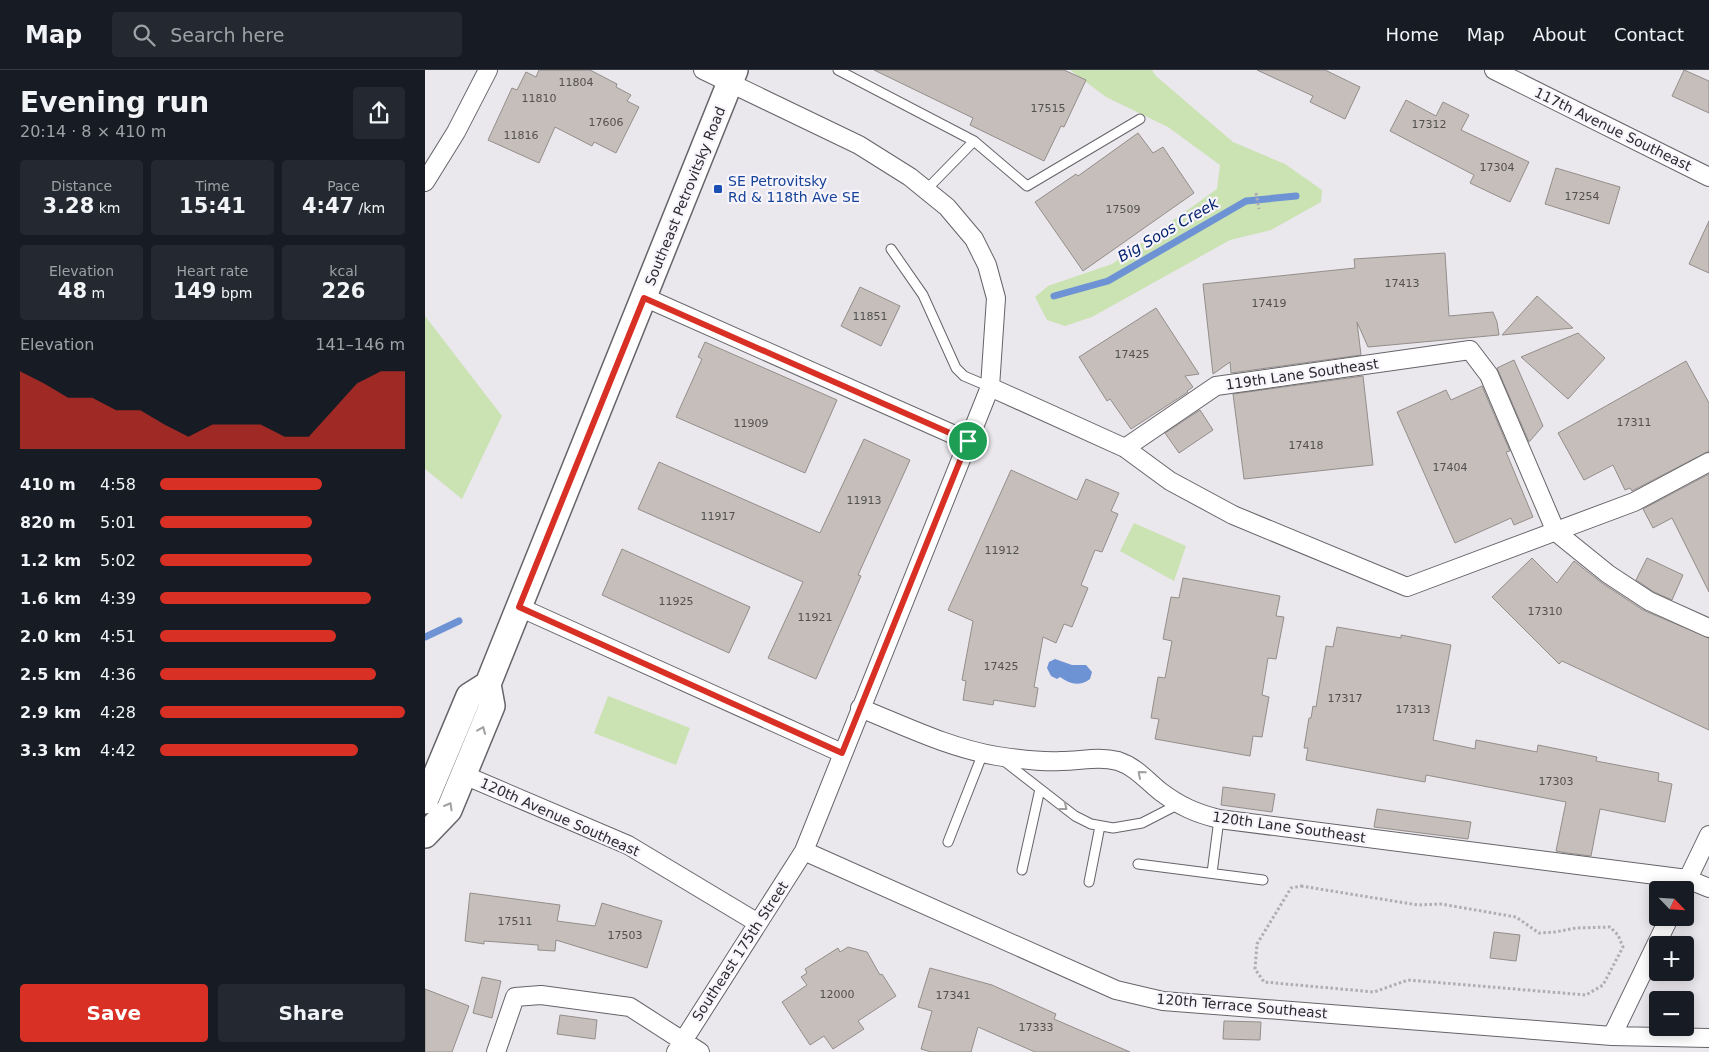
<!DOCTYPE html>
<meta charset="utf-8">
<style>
:root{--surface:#171b24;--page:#242831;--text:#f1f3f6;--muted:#9ea1a6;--line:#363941;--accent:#d93025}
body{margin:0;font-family:"DejaVu Sans",sans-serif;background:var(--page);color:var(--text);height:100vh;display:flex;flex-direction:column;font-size:19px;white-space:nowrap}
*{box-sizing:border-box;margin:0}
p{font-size:16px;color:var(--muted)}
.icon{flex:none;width:28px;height:28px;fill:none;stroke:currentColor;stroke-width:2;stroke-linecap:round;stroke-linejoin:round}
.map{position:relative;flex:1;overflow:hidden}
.side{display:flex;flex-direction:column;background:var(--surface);width:425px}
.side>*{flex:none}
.needle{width:32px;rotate:115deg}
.fabs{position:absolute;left:1224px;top:811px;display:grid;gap:10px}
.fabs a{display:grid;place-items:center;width:45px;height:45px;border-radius:5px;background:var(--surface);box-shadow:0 2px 12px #0003;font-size:25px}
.pin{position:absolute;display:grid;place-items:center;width:42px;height:42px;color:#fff;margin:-21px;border:2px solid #fff;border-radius:50%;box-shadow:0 1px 5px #0007}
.round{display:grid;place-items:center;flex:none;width:52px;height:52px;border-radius:5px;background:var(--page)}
.overview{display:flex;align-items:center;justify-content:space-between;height:85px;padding:0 20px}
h1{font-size:28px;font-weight:600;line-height:38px}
.stats{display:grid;grid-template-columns:repeat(3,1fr);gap:8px;height:85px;padding:5px 20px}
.stats div{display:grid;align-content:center;border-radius:5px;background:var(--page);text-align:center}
.stats b{font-size:21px;font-weight:600}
.stats small{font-size:14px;font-weight:400}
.stats p{font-size:14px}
.chart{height:140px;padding:10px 20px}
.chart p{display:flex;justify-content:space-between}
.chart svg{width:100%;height:90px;margin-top:5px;fill:var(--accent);opacity:.7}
.action{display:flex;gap:10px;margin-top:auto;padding:10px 20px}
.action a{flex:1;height:58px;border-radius:5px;background:var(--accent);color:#fff;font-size:20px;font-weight:600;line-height:58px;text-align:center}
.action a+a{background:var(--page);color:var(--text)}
ul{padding:0 20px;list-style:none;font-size:16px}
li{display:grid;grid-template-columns:80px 60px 1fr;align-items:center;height:38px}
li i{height:12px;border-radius:6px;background:var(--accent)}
header{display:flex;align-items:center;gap:30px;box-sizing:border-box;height:70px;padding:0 25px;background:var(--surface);border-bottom:1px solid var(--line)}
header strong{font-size:24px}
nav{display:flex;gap:28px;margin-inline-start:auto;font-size:18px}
.search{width:350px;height:45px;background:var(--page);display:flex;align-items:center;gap:12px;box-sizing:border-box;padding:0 18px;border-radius:5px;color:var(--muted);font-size:19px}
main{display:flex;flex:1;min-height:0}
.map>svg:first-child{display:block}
.green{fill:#cbe2b3}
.water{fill:#6e93d4}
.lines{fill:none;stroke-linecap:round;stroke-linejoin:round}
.stream{stroke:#6e93d4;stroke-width:7}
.building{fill:#c5bebb;stroke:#948e8b}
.lane-casing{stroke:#666469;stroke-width:11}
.street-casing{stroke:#666469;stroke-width:20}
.secondary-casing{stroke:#666469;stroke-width:28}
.path{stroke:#afadb2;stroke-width:3;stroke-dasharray:2.5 2.5;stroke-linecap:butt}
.lane{stroke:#fff;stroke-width:9}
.street{stroke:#fff;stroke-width:18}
.secondary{stroke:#fff;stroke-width:25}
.oneway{stroke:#a0a0a0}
.route-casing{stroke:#fff;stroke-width:10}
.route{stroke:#d93025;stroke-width:6}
.transit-dot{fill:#1a4fb4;stroke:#f7f4fb;stroke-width:2}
.labels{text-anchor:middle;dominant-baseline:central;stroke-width:4.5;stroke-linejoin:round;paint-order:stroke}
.number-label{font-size:11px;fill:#525050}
.street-label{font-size:14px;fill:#2c2b2d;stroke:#f7f4fb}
.transit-label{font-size:14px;fill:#164399;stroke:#f7f4fb;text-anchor:start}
.water-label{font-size:15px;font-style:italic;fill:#00236e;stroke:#f7f4fb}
</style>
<header>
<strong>Map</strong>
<div class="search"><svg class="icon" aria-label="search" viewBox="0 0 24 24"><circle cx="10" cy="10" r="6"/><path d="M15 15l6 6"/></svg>Search here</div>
<nav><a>Home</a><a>Map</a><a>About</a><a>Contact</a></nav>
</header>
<main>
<section class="side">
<div class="overview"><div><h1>Evening run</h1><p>20:14 · 8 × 410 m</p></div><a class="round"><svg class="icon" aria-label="share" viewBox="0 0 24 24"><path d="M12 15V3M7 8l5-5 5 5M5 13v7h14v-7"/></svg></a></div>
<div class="stats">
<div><p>Distance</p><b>3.28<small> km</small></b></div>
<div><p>Time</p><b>15:41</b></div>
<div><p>Pace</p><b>4:47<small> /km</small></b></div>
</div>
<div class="stats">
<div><p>Elevation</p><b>48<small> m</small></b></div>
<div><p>Heart rate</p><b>149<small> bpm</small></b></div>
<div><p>kcal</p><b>226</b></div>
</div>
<div class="chart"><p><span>Elevation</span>141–146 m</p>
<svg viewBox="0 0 160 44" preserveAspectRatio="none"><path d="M0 44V6L10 12L20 19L30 19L40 25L50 25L60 32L70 38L80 32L90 32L100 32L110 38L120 38L130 25L140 12L150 6L160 6V44z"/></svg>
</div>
<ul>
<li><b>410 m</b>4:58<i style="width:66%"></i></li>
<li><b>820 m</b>5:01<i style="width:62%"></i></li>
<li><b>1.2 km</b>5:02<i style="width:62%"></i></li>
<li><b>1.6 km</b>4:39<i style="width:86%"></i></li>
<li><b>2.0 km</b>4:51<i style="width:72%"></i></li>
<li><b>2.5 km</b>4:36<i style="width:88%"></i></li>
<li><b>2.9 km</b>4:28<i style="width:100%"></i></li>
<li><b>3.3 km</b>4:42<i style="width:81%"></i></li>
</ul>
<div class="action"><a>Save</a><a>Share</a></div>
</section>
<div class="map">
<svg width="1284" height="982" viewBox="0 0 1284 982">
<rect width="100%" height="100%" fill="#eae7ed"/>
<!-- green -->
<path class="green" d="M645,0H727L731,6L808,72L860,94L897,120L896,132L846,160L805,170L667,247L640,256L622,250L610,227L623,216L687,194L792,119L795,95L743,57L681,27Z
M0,246L77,346L37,429L0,399Z
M709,453L761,476L749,511L695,481Z
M183,626L265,658L251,695L169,663Z"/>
<!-- water -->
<path class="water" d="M630,589L647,595H661L667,602L665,609C654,617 645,614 635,607L632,609L626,606L622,598L624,592Z"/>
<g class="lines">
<!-- stream -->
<path class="stream" d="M629,226L683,211L821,131L871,126
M0,567L34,551"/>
</g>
<!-- building -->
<path class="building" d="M114,0H165L192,14L191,17L206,25L202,31L214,37L191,83L169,72L167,76L130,57L114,93L63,70L87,18L92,20L101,2L111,7Z
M449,0H639L661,10L639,57L636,56L619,91L545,55L548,48Z
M832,0H900L935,17L920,49L885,32L888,26Z
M1259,0L1284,11V43L1247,26Z
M981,30L1011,46L1018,32L1044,45L1036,60L1104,92L1085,132L1045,113L1049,105L965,61Z
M713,63L728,83L738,77L769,123L658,201L610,132L651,104L653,106Z
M1131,98L1195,117L1184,154L1120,134Z
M1284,151V203L1264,194Z
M1020,183L1024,246L1068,242L1072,252L1074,265L943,277L932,252L936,285L806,303L805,292L788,304L778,214L930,198L929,189Z
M435,217L475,236L456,276L416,256Z
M1112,226L1148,258L1077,265Z
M731,238L774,304L760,306L768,317L762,321L763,322L706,359L685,329L682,331L654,287Z
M1153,263L1180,288L1143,329L1096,287Z
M280,272L412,330L380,403L251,347L277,289L273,287Z
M1089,290L1118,356L1104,372L1072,298Z
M1261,291L1284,333V381L1207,421L1205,418L1200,420L1188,395L1159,410L1133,363Z
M938,306L948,395L819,409L808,324Z
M1057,316L1085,381L1081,382L1108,447L1089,455L1086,448L1030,473L972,342L1021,320L1026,330Z
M775,340L788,360L754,383L740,363Z
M439,369L485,390L433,505L436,506L391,609L343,588L378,512L213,439L234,392L395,463Z
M586,400L652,430L661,409L694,423L686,441L693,444L677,482L670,480L656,515L663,518L647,557L639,554L631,573L618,567L609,617L613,618L610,637L569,630L568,635L538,630L541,611L537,610L548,551L523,540Z
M1284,404V522L1247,448L1228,458L1218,439Z
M197,479L325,537L304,583L177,525Z
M1107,488L1132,513L1149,491L1177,513L1218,540L1284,568V660L1137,591L1134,594L1067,527Z
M1222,488L1258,505L1247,530L1229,522L1211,510Z
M758,508L855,526L851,546L859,547L851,589L843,588L837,625L844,627L837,667L828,666L825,686L730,669L734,649L726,648L733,607L740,608L747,571L738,569L746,527L754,528Z
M912,557L976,568V565L1026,575L1008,670L1050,679L1051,670L1112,682L1113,675L1172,687L1171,691L1234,703L1233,711L1247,714L1240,752L1175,739L1166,786L1142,783L1131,781L1141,732L1001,705L1000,712L881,690L883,678H879L884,648H886L888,636L891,637L901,576L908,577Z
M798,717L850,724L847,742L796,735Z
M952,739L1046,752L1043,769L949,757Z
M45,823L135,835L132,851L170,856L177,833L237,851L222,898L131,870L130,881L113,880V875L59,871V874L40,871Z
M1069,862L1095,865L1091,891L1065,888Z
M423,877L442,882L455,905L457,904L471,926L433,951L439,959L408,979L399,966L385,975L357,932L382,915L376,907L382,903L380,899L413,878L415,882Z
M505,898L567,915L631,944L629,949L705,982H610L553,957L546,982H506L496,979L507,941L493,937Z
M57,907L76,911L67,948L48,943Z
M0,919L44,936L27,982H0Z
M135,945L172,950L170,969L132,964Z
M799,951L836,952L835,970L798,969Z"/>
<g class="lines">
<!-- lane casing -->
<g class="lane-casing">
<path id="lane" d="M413,0L549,71L602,116L715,49
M501,120L549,71
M466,179L498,225L531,298L539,306L565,317
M579,691L650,746L666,754L688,758L717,753L754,734
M523,772L558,683
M713,794L838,810
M597,800L615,719
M787,803L794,749
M664,812L675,756"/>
</g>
<!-- street casing -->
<g class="street-casing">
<path id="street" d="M1069,0L1284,107
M0,112L31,62L63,0
M219,227L543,371
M565,317L700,378L745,411L808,445L982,517L1209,432L1284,392
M700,378L791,316L1045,280L1064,305L1131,462L1183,504L1224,531L1284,558
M94,537L417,683
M435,638C480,656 524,678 572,686C592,689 616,692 636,691C656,691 673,686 693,691C711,697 721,710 736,722C755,736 770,743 794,749L1262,809L1284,818
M39,705L203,775L333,853
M379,781L691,920L738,931L1187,966L1284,968
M1258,819L1284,765
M1187,966L1244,848
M71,982L90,927L116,925L205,937L275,982
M251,982L379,781L565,317L571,228L562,195L549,169L522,137L485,107L434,75L278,0"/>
</g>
<!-- secondary casing -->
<g class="secondary-casing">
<path id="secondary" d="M0,731L44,626L63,614
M0,765L24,740L67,636L63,614L310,0"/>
</g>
<!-- path -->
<path class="path" d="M831,123L834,139
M876,816L993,835L1016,834L1091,847L1114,863L1130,862L1151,858L1185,857L1193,865L1198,877L1178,915L1161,925L983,910L949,922L839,912L830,899L832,874L866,818Z"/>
<!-- lane -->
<use href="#lane" class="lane"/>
<!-- street -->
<use href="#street" class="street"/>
<!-- secondary -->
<use href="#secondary" class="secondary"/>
</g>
<!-- one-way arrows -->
<defs><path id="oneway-chevron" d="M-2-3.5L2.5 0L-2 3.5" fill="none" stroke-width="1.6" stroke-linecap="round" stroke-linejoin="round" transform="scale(1.25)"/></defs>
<g class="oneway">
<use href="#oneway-chevron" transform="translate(57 660) rotate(-67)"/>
<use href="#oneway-chevron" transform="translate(716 704) rotate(-139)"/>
<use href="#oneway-chevron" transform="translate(24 736) rotate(-60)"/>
<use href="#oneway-chevron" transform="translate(639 737) rotate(38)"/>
</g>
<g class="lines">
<!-- route casing -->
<g class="route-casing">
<path id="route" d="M219,228L543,371L417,683L94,537Z"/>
</g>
<!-- route -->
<use href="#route" class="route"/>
</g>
<!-- markers -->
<rect class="transit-dot" x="288" y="114" width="10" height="10" rx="2.5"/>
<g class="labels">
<!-- number labels -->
<g class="number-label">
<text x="151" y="12">11804</text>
<text x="114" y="28">11810</text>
<text x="623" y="38">17515</text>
<text x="181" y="52">17606</text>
<text x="1004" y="54">17312</text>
<text x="96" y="65">11816</text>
<text x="1072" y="97">17304</text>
<text x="1157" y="126">17254</text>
<text x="698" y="139">17509</text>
<text x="977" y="213">17413</text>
<text x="844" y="233">17419</text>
<text x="445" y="246">11851</text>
<text x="707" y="284">17425</text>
<text x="1209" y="352">17311</text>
<text x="326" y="353">11909</text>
<text x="881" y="375">17418</text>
<text x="1025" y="397">17404</text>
<text x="439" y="430">11913</text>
<text x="293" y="446">11917</text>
<text x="577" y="480">11912</text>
<text x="251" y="531">11925</text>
<text x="1120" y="541">17310</text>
<text x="390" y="547">11921</text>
<text x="576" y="596">17425</text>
<text x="920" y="628">17317</text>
<text x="988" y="639">17313</text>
<text x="1131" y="711">17303</text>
<text x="90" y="851">17511</text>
<text x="200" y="865">17503</text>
<text x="412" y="924">12000</text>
<text x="528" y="925">17341</text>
<text x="611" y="957">17333</text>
</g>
<!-- street labels -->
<g class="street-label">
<text transform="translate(1188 59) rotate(26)">117th Avenue Southeast</text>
<text transform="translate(260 126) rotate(-68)">Southeast Petrovitsky Road</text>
<text transform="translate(877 304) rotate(-8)">119th Lane Southeast</text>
<text transform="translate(135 747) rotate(24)">120th Avenue Southeast</text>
<text transform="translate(864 757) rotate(8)">120th Lane Southeast</text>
<text transform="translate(315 881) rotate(-57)">Southeast 175th Street</text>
<text transform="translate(817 936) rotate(5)">120th Terrace Southeast</text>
</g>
<!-- transit labels -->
<g class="transit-label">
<text x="303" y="111">SE Petrovitsky<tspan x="303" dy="16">Rd &amp; 118th Ave SE</tspan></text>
</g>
<!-- water labels -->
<g class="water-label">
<text transform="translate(743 160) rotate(-30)">Big Soos Creek</text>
</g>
</g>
</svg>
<div class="fabs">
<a><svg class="needle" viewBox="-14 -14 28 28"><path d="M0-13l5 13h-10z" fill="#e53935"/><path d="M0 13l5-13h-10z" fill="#9ea1a6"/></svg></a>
<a>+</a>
<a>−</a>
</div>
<div class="pin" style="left:543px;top:371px;background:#1e9e55"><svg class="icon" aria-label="arrive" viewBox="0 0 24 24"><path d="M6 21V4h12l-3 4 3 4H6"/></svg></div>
</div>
</main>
